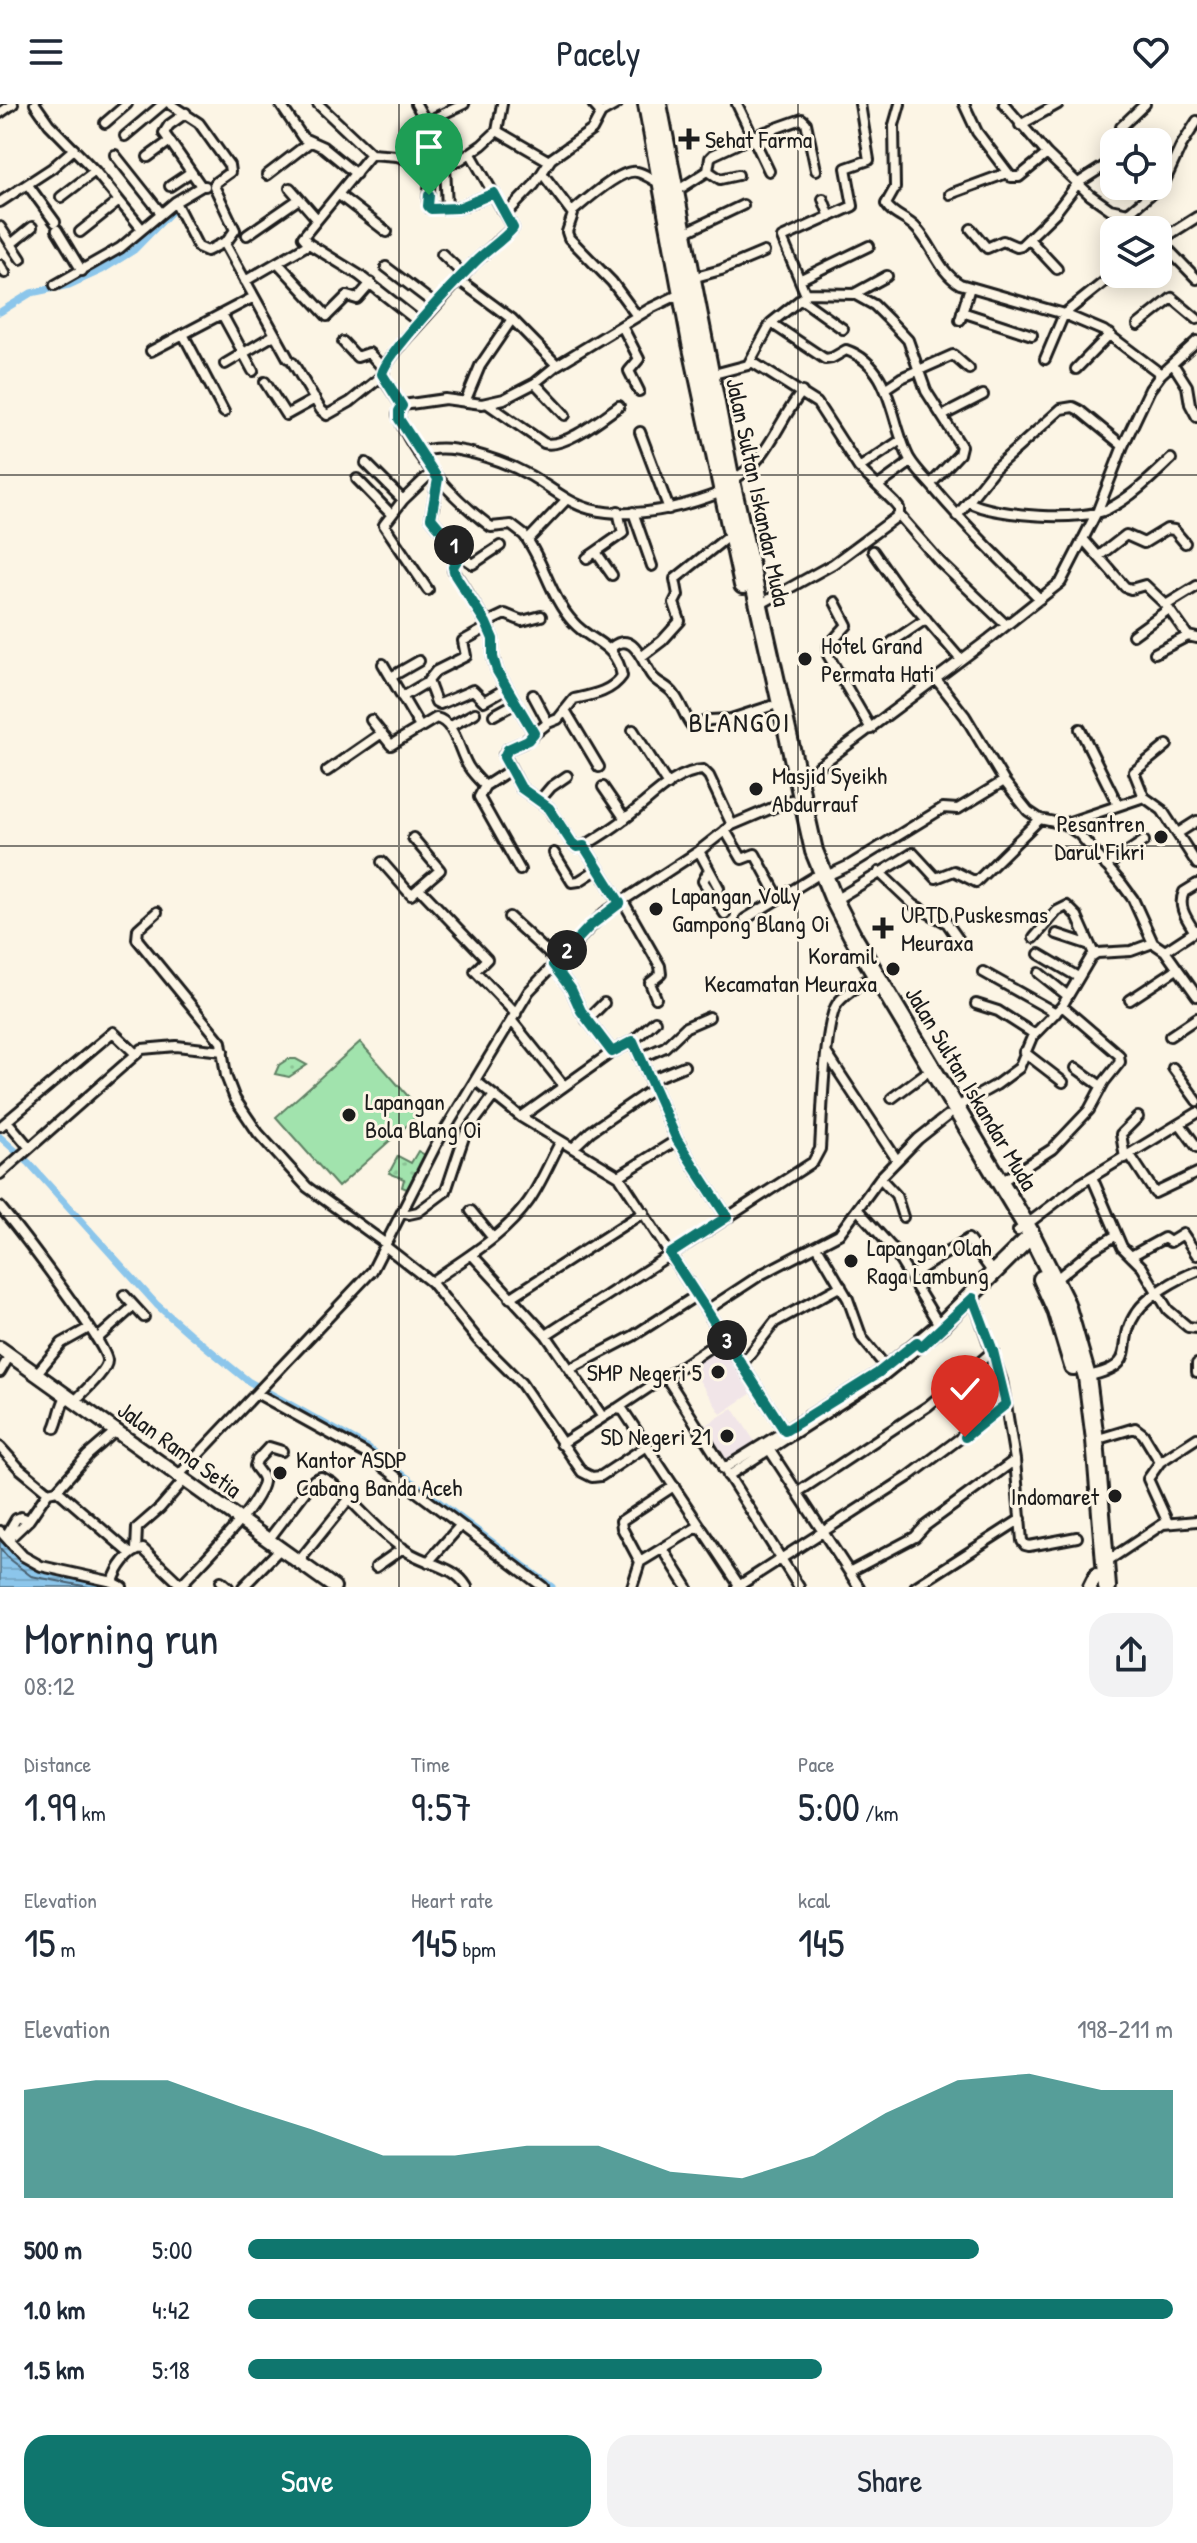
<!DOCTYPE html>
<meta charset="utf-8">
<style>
:root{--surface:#fff;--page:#f2f2f3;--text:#1f2937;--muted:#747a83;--accent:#0f766e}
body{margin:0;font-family:"Patrick Hand",sans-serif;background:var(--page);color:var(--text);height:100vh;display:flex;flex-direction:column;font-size:30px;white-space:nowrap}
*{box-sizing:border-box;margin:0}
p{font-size:26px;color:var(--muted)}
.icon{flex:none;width:44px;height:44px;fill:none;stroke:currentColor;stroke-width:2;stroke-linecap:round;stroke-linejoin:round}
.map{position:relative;height:1483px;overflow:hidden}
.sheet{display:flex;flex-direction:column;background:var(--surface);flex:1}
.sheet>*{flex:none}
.fabs{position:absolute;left:1100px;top:24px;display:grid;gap:16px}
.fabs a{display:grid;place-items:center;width:72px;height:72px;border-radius:16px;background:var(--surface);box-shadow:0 4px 20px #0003;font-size:40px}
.pin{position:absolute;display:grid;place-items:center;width:68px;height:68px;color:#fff;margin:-82px -34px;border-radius:50% 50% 50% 0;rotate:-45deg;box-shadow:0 0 8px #0007}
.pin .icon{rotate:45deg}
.km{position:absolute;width:40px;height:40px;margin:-20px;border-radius:50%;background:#222;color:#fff;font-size:22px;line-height:40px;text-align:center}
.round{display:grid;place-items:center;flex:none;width:84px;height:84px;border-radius:24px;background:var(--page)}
.summary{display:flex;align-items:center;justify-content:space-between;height:136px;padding:0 24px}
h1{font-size:44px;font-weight:600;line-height:60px}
.metrics{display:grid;grid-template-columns:repeat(3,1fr);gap:12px;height:136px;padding:8px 24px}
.metrics div{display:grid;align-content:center}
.metrics b{font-size:40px;font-weight:600}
.metrics small{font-size:22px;font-weight:400}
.metrics p{font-size:22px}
.chart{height:224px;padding:16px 24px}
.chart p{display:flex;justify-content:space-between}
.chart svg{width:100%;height:144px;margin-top:8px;fill:var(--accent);opacity:.7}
.action{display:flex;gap:16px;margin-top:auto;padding:16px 24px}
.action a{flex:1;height:92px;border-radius:24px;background:var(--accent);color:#fff;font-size:32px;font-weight:600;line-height:92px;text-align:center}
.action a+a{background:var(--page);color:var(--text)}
ul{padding:0 24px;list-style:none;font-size:26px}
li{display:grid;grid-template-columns:128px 96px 1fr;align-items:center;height:60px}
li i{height:20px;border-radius:10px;background:var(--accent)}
header{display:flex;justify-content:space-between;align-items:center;height:104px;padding:0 24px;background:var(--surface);font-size:36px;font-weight:600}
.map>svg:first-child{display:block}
.built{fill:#f1e5e8}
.green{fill:#a1e3ad;stroke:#5e8064;stroke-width:2}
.park{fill:url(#park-dots);stroke:#5e8064;stroke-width:2}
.water{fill:url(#water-rules);stroke:#5f8298;stroke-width:2}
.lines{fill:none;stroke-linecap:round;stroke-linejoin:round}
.shore{stroke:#49606f;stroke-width:2}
.canal{stroke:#8cc6eb;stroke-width:7}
.street-casing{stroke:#1c1c1c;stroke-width:14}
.secondary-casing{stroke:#1c1c1c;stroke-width:18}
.highway-casing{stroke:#1c1c1c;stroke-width:22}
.street{stroke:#fcf5e5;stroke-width:8}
.secondary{stroke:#fcf5e5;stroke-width:12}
.highway{stroke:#fcf5e5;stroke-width:16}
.route-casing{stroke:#fff;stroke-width:16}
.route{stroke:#0f766e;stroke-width:10}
.grid{fill:none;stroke:#1c1c1c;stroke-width:2;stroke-opacity:0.55}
.poi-dot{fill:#1c1c1c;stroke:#fcf5e5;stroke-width:3}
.labels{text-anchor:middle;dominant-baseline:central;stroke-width:6;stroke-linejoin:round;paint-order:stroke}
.poi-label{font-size:24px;fill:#1c1c1c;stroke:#fcf5e5;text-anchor:start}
.street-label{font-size:24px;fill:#1c1c1c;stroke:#fcf5e5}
.quarter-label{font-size:28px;letter-spacing:2px;fill:#1c1c1c;stroke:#fcf5e5}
</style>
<header><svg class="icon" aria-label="menu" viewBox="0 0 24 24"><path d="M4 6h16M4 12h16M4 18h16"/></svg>Pacely<svg class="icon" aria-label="heart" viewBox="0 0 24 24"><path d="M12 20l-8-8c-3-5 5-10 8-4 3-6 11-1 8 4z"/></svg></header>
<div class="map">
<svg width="1197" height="1483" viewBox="0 0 1197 1483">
<defs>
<pattern id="park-dots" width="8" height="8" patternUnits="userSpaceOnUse" patternTransform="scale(2)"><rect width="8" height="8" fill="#a1e3ad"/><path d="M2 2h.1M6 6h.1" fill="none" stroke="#8ac294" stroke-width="1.8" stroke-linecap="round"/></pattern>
<pattern id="water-rules" width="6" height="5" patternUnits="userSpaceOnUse" patternTransform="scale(2)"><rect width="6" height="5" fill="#8cc6eb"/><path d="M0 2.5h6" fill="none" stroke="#78aac9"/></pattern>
</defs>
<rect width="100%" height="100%" fill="#fcf5e5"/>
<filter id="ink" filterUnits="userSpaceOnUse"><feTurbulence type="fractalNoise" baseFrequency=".0125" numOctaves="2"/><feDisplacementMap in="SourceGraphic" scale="16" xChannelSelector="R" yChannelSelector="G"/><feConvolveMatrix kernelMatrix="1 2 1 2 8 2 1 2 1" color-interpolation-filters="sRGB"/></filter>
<g filter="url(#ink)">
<!-- built -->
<path class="built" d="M719,1232L755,1287L721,1310L685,1255Z
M733,1304L755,1338L721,1359L700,1325Z"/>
<!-- green -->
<path class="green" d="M360,938L422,1008L338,1083L276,1013Z"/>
<!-- park -->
<path class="park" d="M288,955H296L307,961L289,973L275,970L279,961Z
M418,1047L425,1051L409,1086L402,1083L404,1075L389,1069L398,1052L411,1059Z"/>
<!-- water -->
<path class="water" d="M0,1433L15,1450L34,1465L110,1478L116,1483H0Z"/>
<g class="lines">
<!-- shore -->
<path class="shore" d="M0,1444L10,1456L31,1472L89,1483"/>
<!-- canal -->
<path class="canal" d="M0,208L31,189L69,181L102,166L134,146L175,104
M0,1033L29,1059L157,1201L189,1229L248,1277L365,1342L552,1483"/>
<!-- street casing -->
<g class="street-casing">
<path id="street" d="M35,0L49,20L95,67L142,125
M170,0L199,19L229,61L230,68L216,78L214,82L235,126L225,140L288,254
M280,0L303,34L323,43L356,70
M318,0L371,50L397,52L431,64L460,56L482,41L497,27L502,0
M416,0L426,18
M593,0L601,9
M737,0L769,67
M900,0L894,21L895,84L886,100C893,112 907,114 916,124C933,141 938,167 960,180L1064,210L1104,227L1161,270
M964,0L977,28L1011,73H1019L1047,50
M1004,0L1047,50L1090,91L1110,105L1128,109L1147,126
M0,9L13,0
M186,9L169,21L164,29L201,82H205
M105,19L127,0
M1020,21L1058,0
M497,27L549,57
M407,31L432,15L464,0
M125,32L163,0
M1125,38L1120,28L1121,23L1145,0
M371,50L303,133L309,140L359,171L420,219
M115,51L161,109
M148,53L170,37
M445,62L447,104
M431,64L428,97L430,104H458L494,89
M708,67L720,75L738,71
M542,69L573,110L567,128L569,134L612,178L637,212
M267,71L310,38
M28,81L55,118
M170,82L191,68
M290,84L317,115
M675,88L708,67L710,54L713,51L754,32L802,15L806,19L816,66
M950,90L1007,69
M339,91L387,128
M61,93L95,67
M823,95L830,113
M0,98L52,64L74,45
M175,98L198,143L207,147L225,138
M572,108C584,98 621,64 637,68C644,69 652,76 660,79
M1128,109L1164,79L1181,42L1197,17
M506,110L534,81L551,55L592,26L601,9L617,0
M0,123L21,155
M971,125L987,144L1003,137L1017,143L1021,142L1055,109L1078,79L1114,56
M57,126L82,167
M80,128L119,97
M684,129L743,101
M247,131L299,95
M1029,135L1057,165
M1158,135L1197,175
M1159,137L1197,113
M11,140L32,123
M442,150L464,171
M278,159L327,212L347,192L357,195L371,179
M0,161L5,169
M386,163L436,201
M692,174L721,166L764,148
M801,175L869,142
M459,176L512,215L557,261
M245,177L309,140
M55,181L120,144L175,98L202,82
M807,189L854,190L874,201L889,216L908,236L926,287L961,342L959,350L931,380
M854,190L887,172
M801,195L843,225
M962,208L1032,231
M222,210L253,267
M960,216L970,183
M771,219L825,255L832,254L846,246C893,262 890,318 909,354C916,366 928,377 937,388C969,426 1005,460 1040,495
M1138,221L1172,194L1197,215
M622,222L639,255L629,267L639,287
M183,230L224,308
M343,238L357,253L369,249L383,264
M151,247L254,193
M1045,255L1064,210L1114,170
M752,258L817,299L859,364L895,399L899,404V411L940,458L1006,521
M293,259L321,306L327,311L350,298L382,272
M225,260L274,231
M1173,260L1187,282L1190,300L1197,313
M1076,265L1110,230
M710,271L748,261L771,219L806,191L782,134L853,102L846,64L869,56L860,0
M265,278L286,311L315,295
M535,279L565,311
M886,284L901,274L953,251L969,265
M465,298L480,262L512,215
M488,300L544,339C564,345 602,314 619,302
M402,302L384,275L383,264L403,238L475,158L513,124L471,50
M942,312L983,291
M640,328L669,405
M420,349C446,335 506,358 531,372C550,383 568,399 590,405C633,416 681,404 722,388
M366,359L403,396
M859,364L901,336
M357,375L391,410
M438,375L431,414L461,450L454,460L453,466L486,519L493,535V553L497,567L534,629
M732,376C769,357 777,318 802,288
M878,382L911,358
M969,398C992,412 1084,418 1108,405C1132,393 1152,373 1171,355
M633,408L652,462
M957,412L995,364L1061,305L1073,303L1079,306L1123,342
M1083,435L1125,483L1131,485L1145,481L1166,501L1197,482
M528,436L567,395
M873,447L899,484L961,556
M596,448L612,471
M461,452L473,460L500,442
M1099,452L1126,431L1144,439L1167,425L1174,426L1185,439
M587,454L623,429L618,407
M428,486L384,421L403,396L432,368
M835,498L847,521L828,542V551L871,625
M759,501L833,460L899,411
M1166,501L1188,532L1197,534
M486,519L505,510L522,517L541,512
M488,523L463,537L466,552L436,567L428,577L436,598L440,600L473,586L484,597L507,584
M1133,531L1169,505
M892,538L926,515
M612,548V543C634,526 642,558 652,572C657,579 666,581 672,588C681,598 684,612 692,622L710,616L731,615L771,602
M1155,549L1188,532
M641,553L662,537L680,517L674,499L678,491L675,475L731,430
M383,560L420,623
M391,573L419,557
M936,575L965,612L1004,677L1028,707L1040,715L1064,720L1144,693L1162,706L1197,760
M533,591L548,619
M402,593L424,580
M565,606L599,663
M494,611L516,599
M371,616L391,641L436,614C455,618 459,647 468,662C472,669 479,676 485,682
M449,623L475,609
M1080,625L1118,701
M633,626L668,681
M510,666L485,682L479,693L520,766
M327,667L382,629
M798,678L989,535L1061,478L1098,406L1123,342L1150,285L1161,270L1197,237
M603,683L625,715
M1144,693L1134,668L1167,641
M540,696L551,683L567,672
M1064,720L1079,730L1122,780L1133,795L1153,839L1165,847L1197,892
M725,726L742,755L755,750L779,794
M1178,729L1197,717
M584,742C599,733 614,724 627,713C649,697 675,667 703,666L709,672L732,721
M699,747L719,784
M554,749L572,778L579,777L598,765
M382,758L411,791L440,766L413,734
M1106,762L1144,737
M709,766L703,777L725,810
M879,768L914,801L947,819L959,836
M824,773L850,761L943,704L958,705L1004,677
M419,784L487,855L475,867L516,910
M835,796L913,749L936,774L954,767L976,778L1040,715
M623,797L660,862L661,870L650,879L656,894
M620,799L584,742L577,743L572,739L549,704L521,684L504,651L508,645L524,638L548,619L558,615L574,595C592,591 611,588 622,572C616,538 591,539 573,518C550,493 544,457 524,431L511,421L491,423C455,396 414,354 398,311L403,301L445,295L482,300L504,295L535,279L557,261L651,204L682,189
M157,808L138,825L137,835L221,938L226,972L235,995L258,1029L307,1083L386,1140
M509,813L557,857
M745,815L814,773
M1195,828C1187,815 1177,803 1184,788L1197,780
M1057,830L1090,841
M1034,834L1057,807L1067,802L1077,812L1094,850
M1165,847L1197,826
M1039,850L1078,873
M553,861L571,885L581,907L612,948
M983,868L1056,909
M1039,869L1068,892
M1130,896L1177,865
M976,900L998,907L1034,930
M587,916L604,899
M512,917L564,982
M1170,932L1197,914
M633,937L655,917
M1024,948L1063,978
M827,950L897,1056
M640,954L665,943L686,923L709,913
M1076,964L1101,982
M1173,964L1197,997
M650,976L684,962
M476,977L521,1013L619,1072L789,1333
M892,994L923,971
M955,1004L996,981L1019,964L1032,933L1062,902L1091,853L1097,849L1131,847L1153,839
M521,1013L612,948L633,937L677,1036L727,1113
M7,1017L29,1043
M1180,1020L1197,1043
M1,1022L113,928L136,950
M573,1044L591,1027L654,984
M1130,1051L1155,1089L1197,1069
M1125,1054L1121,1030L1138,1013
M0,1070L142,945L176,942L223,947
M619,1072L677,1036
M1092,1073L1122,1143L1142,1163L1168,1206L1188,1223L1197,1224
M880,1074L896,1091L903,1113
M1001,1078L1052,1045L1089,1006L1104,978L1120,958L1119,951L1062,902
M0,1103C16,1122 108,1241 107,1257C107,1267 83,1288 76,1296
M858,1106L893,1145L938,1219
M471,1107L492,1133
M402,1108L409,1110L418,1108L446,1087L465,1030L493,993
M1018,1127L1080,1080L1197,1009
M385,1142L431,1178L478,1236L521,1279L582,1368L592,1373L601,1372L648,1341
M817,1142L848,1195L862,1234L886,1263
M473,1152L546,1231L602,1312
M1131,1152L1164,1134L1170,1138L1183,1130L1197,1151
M910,1172L968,1135L991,1166
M1055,1176L1092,1146L1115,1132
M431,1178C465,1154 503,1133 528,1098C541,1080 550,1057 561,1037
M124,1191L144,1213
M510,1194L644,1108
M973,1194L1002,1277L1015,1356L1022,1437L1025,1441L1029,1442L1077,1433
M707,1206L762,1170L839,1130L880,1074L918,1035L947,1012
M546,1231L813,1058L820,1045C822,1016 824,919 837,900C845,889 857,883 867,876
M725,1233L670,1270L668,1276L799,1483
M97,1235L134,1202
M743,1259L775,1218L841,1182
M1197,1260V1268
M570,1265L633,1232L697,1191
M0,1268L10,1251
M37,1269L62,1239L89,1224
M1088,1272C1143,1261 1114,1241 1136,1209C1148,1191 1177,1175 1197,1167
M258,1290L365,1349L543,1483
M618,1304L669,1270
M55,1324C60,1313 60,1302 67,1291
M1095,1336L1135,1324L1143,1330L1160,1358L1148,1375L1168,1419
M561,1340L616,1305L623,1306L739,1481
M0,1343L19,1364L48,1388
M769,1345L859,1483
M1160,1358L1197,1334
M723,1365L878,1269L938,1219L1030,1128
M179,1371L372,1167L436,1041L529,887L604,809L699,747L732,721L791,696
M728,1372L882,1273L943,1224L1033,1134
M57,1386L131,1450
M798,1388L928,1302L993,1247
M0,1427L23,1452L41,1462L113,1478L122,1483
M6,1432L16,1415L21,1413L29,1416
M9,1435L29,1416L48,1388L57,1386L88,1351L117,1326
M269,1435L314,1376L321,1373L332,1379C357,1401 380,1430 408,1448C429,1461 455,1462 467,1483
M663,1445L687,1483
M136,1446L137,1424L160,1404L185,1375
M299,1457L349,1395
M428,1458L460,1422
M640,1458L699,1422
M1106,1458L1163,1420L1197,1417
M376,1463L403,1444
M849,1468L915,1433L925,1422L1015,1356
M221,1477L228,1483
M113,1478C117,1465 129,1446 143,1445L183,1483
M181,1481C200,1460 259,1403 263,1378C264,1371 258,1368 255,1362L257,1356L269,1343L282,1347
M243,1483L281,1444
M632,1483L640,1458L622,1424L621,1417L674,1382
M737,1483L908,1373L1006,1300
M915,1483L1021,1415"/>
</g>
<!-- secondary casing -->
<g class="secondary-casing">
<path id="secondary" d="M0,1244L334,1483
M1090,1483L1096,1471"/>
</g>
<!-- highway casing -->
<g class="highway-casing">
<path id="highway" d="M647,0L691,239L743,481
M658,0L731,377L814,747L834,796L852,831L1030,1128L1066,1200L1087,1273L1095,1336L1107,1483
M1042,1175L1056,1206L1073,1262"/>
</g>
<!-- street -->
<use href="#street" class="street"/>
<!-- secondary -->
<use href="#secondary" class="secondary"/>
<!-- highway -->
<use href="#highway" class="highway"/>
</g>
</g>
<g class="lines" filter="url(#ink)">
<!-- route casing -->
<g class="route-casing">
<path id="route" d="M429,91L428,102L431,105L458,104L494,89L513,124C502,137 487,146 475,158C457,176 386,250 382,270L402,302L399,307V315L438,375L431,414L461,450L453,463L455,471L486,519L493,535V553L497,567L534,629L528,636L508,645L504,653L521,684L549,704L572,739L577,743L584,742L620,799L590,822L553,861L571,885L581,907L612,948L633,937L677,1036L727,1113L670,1150L785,1327L878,1269L917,1238L921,1243L973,1194L993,1247L1006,1300L965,1333"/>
</g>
<!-- route -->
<use href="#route" class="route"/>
</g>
<!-- grid -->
<path class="grid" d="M399,0V1483M798,0V1483M0,371H1197M0,742H1197M0,1112H1197"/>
<!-- markers -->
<g class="poi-dot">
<path d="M685 23h8v8h8v8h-8v8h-8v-8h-8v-8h8z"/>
<circle cx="805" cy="555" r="8"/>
<circle cx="756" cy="685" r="8"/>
<circle cx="1161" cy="733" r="8"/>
<circle cx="656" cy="805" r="8"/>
<path d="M879 812h8v8h8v8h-8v8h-8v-8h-8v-8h8z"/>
<circle cx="893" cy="865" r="8"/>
<circle cx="349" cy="1011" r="8"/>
<circle cx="851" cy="1157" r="8"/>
<circle cx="718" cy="1268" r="8"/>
<circle cx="727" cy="1332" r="8"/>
<circle cx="280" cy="1369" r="8"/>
<circle cx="1115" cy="1392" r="8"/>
</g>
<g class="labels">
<!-- poi labels -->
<g class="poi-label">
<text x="705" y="35">Sehat Farma</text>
<text x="821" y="541">Hotel Grand<tspan x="821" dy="28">Permata Hati</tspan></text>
<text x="772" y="671">Masjid Syeikh<tspan x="772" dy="28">Abdurrauf</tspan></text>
<text x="1145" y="719" text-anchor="end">Pesantren<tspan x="1145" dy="28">Darul Fikri</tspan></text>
<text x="672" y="791">Lapangan Volly<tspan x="672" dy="28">Gampong Blang Oi</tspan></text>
<text x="901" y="810">UPTD Puskesmas<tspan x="901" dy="28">Meuraxa</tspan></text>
<text x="877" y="851" text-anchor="end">Koramil<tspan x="877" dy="28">Kecamatan Meuraxa</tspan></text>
<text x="365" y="997">Lapangan<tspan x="365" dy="28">Bola Blang Oi</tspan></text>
<text x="867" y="1143">Lapangan Olah<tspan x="867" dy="28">Raga Lambung</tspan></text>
<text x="702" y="1268" text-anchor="end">SMP Negeri 5</text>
<text x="711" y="1332" text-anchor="end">SD Negeri 21</text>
<text x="296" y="1355">Kantor ASDP<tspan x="296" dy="28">Cabang Banda Aceh</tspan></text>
<text x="1099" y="1392" text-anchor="end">Indomaret</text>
</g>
<!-- street labels -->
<g class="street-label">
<text transform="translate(759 388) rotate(78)">Jalan Sultan Iskandar Muda</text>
<text transform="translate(972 984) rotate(59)">Jalan Sultan Iskandar Muda</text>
<text transform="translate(180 1345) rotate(36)">Jalan Rama Setia</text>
</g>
<!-- quarter labels -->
<g class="quarter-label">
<text x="740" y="618">BLANGOI</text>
</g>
</g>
</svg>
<div class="fabs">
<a><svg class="icon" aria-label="locate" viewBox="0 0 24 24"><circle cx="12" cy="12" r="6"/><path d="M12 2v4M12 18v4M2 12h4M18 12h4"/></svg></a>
<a><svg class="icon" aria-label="layers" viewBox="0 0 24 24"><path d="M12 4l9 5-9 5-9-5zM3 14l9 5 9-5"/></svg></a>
</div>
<div class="pin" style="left:429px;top:91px;background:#1e9e55"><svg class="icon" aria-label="arrive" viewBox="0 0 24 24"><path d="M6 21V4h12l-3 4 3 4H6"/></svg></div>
<div class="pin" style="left:965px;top:1333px;background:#d93025"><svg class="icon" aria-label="check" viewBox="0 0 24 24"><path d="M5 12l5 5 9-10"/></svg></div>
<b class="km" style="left:454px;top:441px">1</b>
<b class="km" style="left:567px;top:846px">2</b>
<b class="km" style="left:727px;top:1236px">3</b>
</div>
<section class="sheet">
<div class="summary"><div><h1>Morning run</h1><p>08:12</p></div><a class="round"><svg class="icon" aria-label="share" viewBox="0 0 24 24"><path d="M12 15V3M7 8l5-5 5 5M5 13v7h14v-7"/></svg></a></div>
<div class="metrics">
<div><p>Distance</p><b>1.99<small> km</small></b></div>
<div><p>Time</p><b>9:57</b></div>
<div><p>Pace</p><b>5:00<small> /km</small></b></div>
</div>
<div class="metrics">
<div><p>Elevation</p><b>15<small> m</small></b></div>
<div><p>Heart rate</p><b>145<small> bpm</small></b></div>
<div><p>kcal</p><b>145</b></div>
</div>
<div class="chart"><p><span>Elevation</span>198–211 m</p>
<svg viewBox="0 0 160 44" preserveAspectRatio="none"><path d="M0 44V11L10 8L20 8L30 16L40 23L50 31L60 31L70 28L80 28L90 36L100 38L110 31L120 18L130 8L140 6L150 11L160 11V44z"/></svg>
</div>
<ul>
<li><b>500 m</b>5:00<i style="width:79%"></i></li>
<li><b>1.0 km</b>4:42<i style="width:100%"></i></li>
<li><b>1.5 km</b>5:18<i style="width:62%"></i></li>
</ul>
<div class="action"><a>Save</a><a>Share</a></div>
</section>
